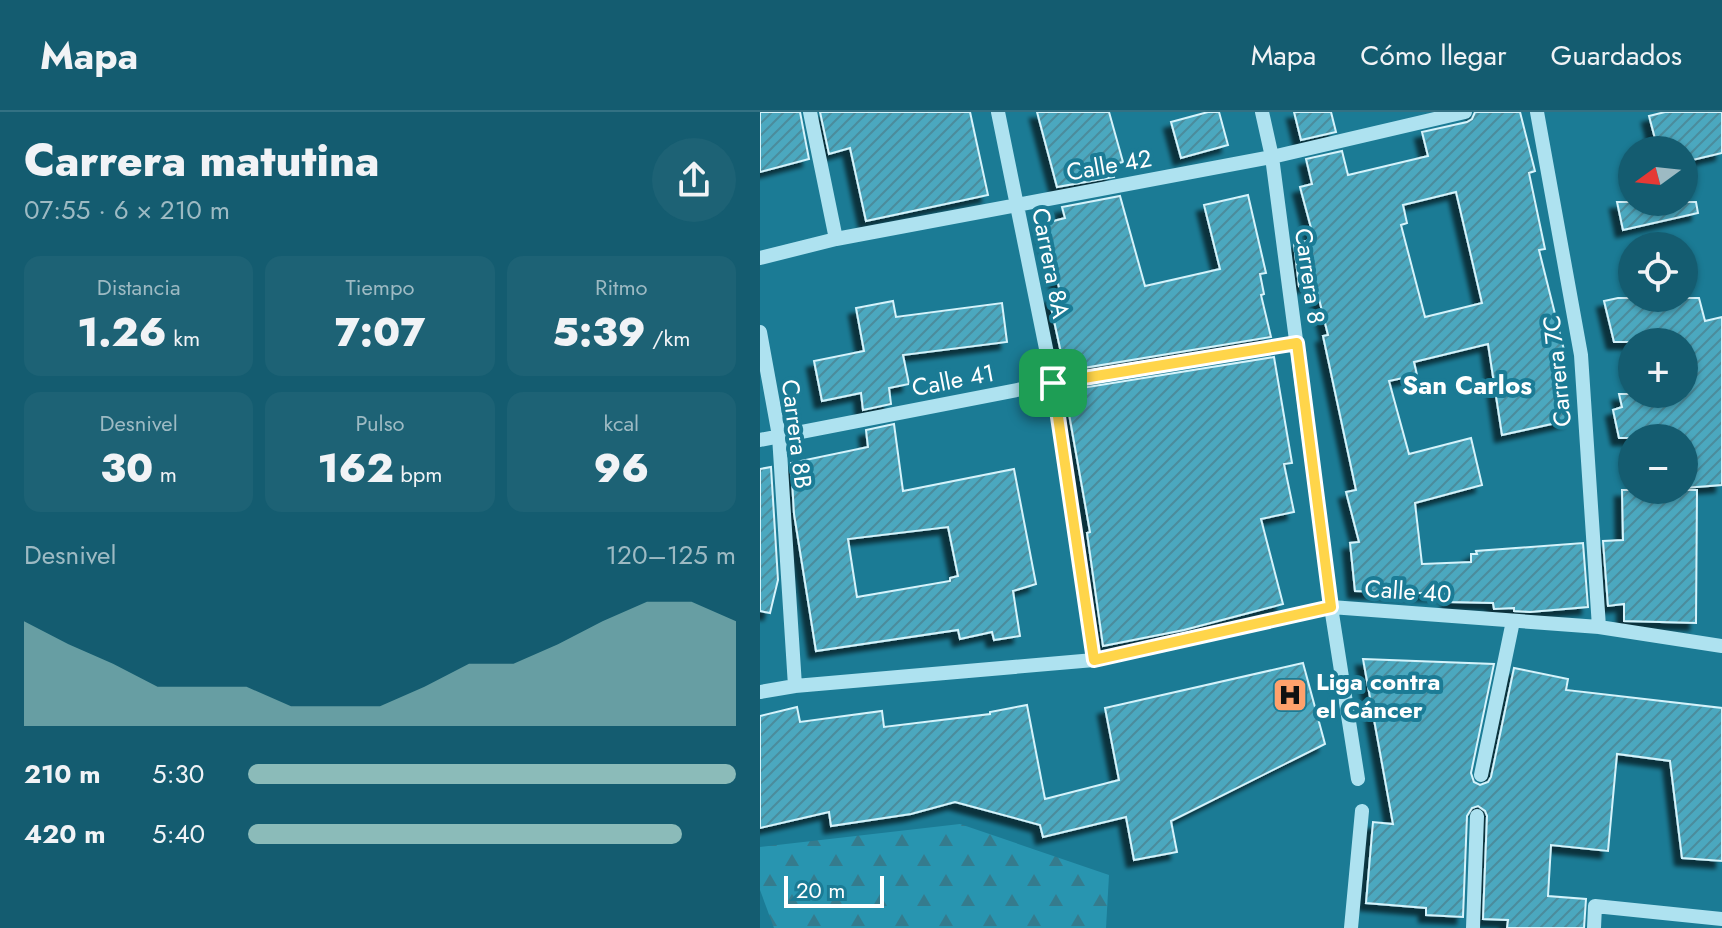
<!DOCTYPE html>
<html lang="es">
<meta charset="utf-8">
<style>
:root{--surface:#145c70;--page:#1d6275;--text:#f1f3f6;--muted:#9dbac3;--line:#337183;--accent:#8bbbb9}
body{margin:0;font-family:Jost,sans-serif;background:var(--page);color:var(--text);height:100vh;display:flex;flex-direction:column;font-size:30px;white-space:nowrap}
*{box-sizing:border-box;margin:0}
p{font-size:26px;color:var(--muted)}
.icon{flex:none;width:44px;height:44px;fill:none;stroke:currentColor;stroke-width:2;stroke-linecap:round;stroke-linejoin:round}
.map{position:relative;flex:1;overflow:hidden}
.details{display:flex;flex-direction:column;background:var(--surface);width:760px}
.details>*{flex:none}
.needle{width:52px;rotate:255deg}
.buttons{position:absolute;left:858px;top:24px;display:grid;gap:16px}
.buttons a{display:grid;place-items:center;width:80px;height:80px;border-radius:50%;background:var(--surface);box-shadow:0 2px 6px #0004;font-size:40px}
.scale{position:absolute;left:24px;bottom:20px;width:100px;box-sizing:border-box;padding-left:8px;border:4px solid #fff;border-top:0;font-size:22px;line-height:28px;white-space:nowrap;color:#fff;-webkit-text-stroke:6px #1b7b95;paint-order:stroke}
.pin{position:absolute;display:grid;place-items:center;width:68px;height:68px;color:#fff;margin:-34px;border-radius:16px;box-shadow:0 4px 12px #0006}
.round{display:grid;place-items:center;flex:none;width:84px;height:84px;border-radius:42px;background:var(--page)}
.overview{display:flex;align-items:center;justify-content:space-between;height:136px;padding:0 24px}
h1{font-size:44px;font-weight:800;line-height:60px}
.stats{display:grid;grid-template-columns:repeat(3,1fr);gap:12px;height:136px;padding:8px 24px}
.stats div{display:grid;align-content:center;border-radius:16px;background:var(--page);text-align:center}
.stats b{font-size:40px;font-weight:800}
.stats small{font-size:22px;font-weight:400}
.stats p{font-size:22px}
.chart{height:224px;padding:16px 24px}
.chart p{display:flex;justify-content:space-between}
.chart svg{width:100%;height:144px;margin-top:8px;fill:var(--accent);opacity:.7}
ul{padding:0 24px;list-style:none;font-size:26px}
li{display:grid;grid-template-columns:128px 96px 1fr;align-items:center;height:60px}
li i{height:20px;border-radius:10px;background:var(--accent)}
header{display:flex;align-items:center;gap:48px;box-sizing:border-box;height:112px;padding:0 40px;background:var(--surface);border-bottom:2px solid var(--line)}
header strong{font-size:38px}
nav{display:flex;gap:44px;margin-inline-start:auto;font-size:28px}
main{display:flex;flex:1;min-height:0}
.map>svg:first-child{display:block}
.forest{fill:url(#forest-firs)}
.building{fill:url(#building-hatch);stroke:#d5f3fb;stroke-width:2;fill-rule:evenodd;filter:url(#shadow)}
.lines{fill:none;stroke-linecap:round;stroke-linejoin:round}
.minor{stroke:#aee2f0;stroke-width:14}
.route-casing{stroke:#fff;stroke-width:16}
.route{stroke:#ffd54a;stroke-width:10}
.labels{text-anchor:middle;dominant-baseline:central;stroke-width:8;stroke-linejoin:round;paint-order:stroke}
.street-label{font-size:24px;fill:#fff;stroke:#1b7b95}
.poi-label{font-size:24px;font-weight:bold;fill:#fff;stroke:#1b7b95;text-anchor:start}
.neighbourhood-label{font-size:26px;font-weight:bold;fill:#fff;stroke:#1b7b95}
</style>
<header>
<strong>Mapa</strong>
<nav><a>Mapa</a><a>Cómo llegar</a><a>Guardados</a></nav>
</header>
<main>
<section class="details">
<div class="overview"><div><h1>Carrera matutina</h1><p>07:55 · 6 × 210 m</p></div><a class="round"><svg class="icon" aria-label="share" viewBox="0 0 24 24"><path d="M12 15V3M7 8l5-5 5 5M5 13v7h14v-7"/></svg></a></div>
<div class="stats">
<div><p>Distancia</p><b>1.26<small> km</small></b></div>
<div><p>Tiempo</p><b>7:07</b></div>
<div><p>Ritmo</p><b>5:39<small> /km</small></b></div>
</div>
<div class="stats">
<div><p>Desnivel</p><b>30<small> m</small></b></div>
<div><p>Pulso</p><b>162<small> bpm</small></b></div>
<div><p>kcal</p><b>96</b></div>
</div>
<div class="chart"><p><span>Desnivel</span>120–125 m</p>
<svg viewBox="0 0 160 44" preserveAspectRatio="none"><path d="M0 44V12L10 19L20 25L30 32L40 32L50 32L60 38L70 38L80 38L90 32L100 25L110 25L120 19L130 12L140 6L150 6L160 12V44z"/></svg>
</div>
<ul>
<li><b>210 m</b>5:30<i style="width:100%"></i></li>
<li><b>420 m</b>5:40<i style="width:89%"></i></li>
</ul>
</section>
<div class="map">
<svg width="962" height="816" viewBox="0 0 962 816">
<defs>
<pattern id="forest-firs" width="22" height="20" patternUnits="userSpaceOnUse" patternTransform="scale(2)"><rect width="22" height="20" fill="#2895b0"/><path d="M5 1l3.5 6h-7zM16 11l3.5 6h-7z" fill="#357b8d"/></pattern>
<pattern id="building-hatch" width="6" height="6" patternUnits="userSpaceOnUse" patternTransform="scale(2)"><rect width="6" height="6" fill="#4ca8bf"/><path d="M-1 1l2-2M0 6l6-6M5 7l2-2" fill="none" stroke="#4c8c9c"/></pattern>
<filter id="shadow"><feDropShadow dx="-7" dy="7" stdDeviation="2" flood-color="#0009"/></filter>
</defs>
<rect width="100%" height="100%" fill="#1b7b95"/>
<!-- forest -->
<path class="forest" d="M200,712L349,763L346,816H14L0,778V735Z"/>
<!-- building -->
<path class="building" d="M0,0H40L49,47L0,60Z
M60,0H210L228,83L106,109L90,36L69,42Z
M277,0H349L363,50L351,53L354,65L297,75Z
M448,0H459L468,33L421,46L411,10Z
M534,0H571L576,20L541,28Z
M715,0H760L775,59L769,61L785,137L779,138L805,242L800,243L810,308L742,323L728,232L654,250L657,263L629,269L649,342L711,326L722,373L655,391L662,452L711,450V442H717L716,439L823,431L828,495L770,500L754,499V496L734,497L733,491L689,490V482L595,479L590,431L599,430L586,380L596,378L563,224L568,223L555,171L539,174L534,132L554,127L540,75L552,72L546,47L582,39L588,63L668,44L662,20L707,10L712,7ZM696,80L722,191L665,205L641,113L647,111L643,93Z
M905,0H962V41L924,50V38H898L889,4Z
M488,83L506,161L500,162L504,182L501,183L511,225L305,259L289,186L301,183L282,112L305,106L302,95L360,84L385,174L460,157L444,93Z
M857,90H936L938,101L863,118Z
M858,186H939L945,209L962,205V373L924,376V326H859L853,298L862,295L859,282H924V230H854L844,189Z
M133,189L136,205L242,191L247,230L143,243L149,272L129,276L131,292L103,298L101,281L62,289L54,249L104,239L96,196Z
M514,245L532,351L524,352L534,400L501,407L523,492L424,518L343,534L327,421L330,420L309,302L314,301L309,278Z
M134,312L143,379L254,357L276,472L253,479L260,524L234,528L232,520L200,527L198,518L56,539L34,402L31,351L108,335L106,318ZM188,415L198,464L190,466V469L97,485L88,427Z
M11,355L18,468L10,501L0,499V357Z
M862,378H937L936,511L864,509V492L848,494L843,429L863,428Z
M603,547L734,552L711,661L714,670L720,673L728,670L731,665L754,556L808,567L806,578L962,596V749L922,746L910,649L857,642L848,739L791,733L788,784L826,787L824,816H747L748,808L723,807L727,704L725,699L718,694L712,696L707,704L703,805L666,803V796L606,791L613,710L633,712Z
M543,551L565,632L411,709L417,740L374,748L366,705L283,725L280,713L195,690L151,702L71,714L69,700L0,716V604L37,595L40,610L122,599L124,615L230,602V600L267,593L285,687L359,668L345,596Z"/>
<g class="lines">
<!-- minor -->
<path class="minor" d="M50,0L76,127
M238,0L293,271L334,548
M502,0L512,45L571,495L598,667
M777,0L821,243L839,515
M0,146L76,127L512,45L705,0
M0,220L19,324L35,574
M0,328L293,271L537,231
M0,580L35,574L334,548L571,495L839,515L962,534
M721,663L753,509
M591,816L602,699
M713,816L717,704
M834,816L835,794L962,807"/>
</g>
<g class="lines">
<!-- route casing -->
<g class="route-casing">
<path id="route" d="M537,231L571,495L334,548L293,271Z"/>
</g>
<!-- route -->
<use href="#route" class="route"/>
</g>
<!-- icons -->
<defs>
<g id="hospital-square" transform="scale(1.8)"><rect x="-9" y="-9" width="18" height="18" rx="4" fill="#ffa16c" stroke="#1b7b95"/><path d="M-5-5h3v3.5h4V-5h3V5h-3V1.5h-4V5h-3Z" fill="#111"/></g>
</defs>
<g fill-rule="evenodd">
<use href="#hospital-square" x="530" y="583"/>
</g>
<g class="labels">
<!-- street labels -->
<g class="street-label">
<text transform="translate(349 53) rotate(-10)">Calle 42</text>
<text transform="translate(291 151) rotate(79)">Carrera 8A</text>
<text transform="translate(550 164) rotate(82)">Carrera 8</text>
<text transform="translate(797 259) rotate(-96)">Carrera 7C</text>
<text transform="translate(193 268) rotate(-11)">Calle 41</text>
<text transform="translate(37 322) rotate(83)">Carrera 8B</text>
<text transform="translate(648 479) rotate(4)">Calle 40</text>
</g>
<!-- poi labels -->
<g class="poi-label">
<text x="556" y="569">Liga contra<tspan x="556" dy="28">el Cáncer</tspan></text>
</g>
<!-- neighbourhood labels -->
<g class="neighbourhood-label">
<text x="707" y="273">San Carlos</text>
</g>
</g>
</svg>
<div class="buttons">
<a><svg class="needle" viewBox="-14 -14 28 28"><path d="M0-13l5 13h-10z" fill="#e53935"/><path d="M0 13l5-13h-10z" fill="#9dbac3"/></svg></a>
<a><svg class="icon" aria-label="locate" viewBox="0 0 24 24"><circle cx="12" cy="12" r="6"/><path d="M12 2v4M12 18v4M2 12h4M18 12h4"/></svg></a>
<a>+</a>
<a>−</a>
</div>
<div class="scale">20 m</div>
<div class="pin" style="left:293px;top:271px;background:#1e9e55"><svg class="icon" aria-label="arrive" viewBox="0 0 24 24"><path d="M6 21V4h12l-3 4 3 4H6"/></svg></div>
</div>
</main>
